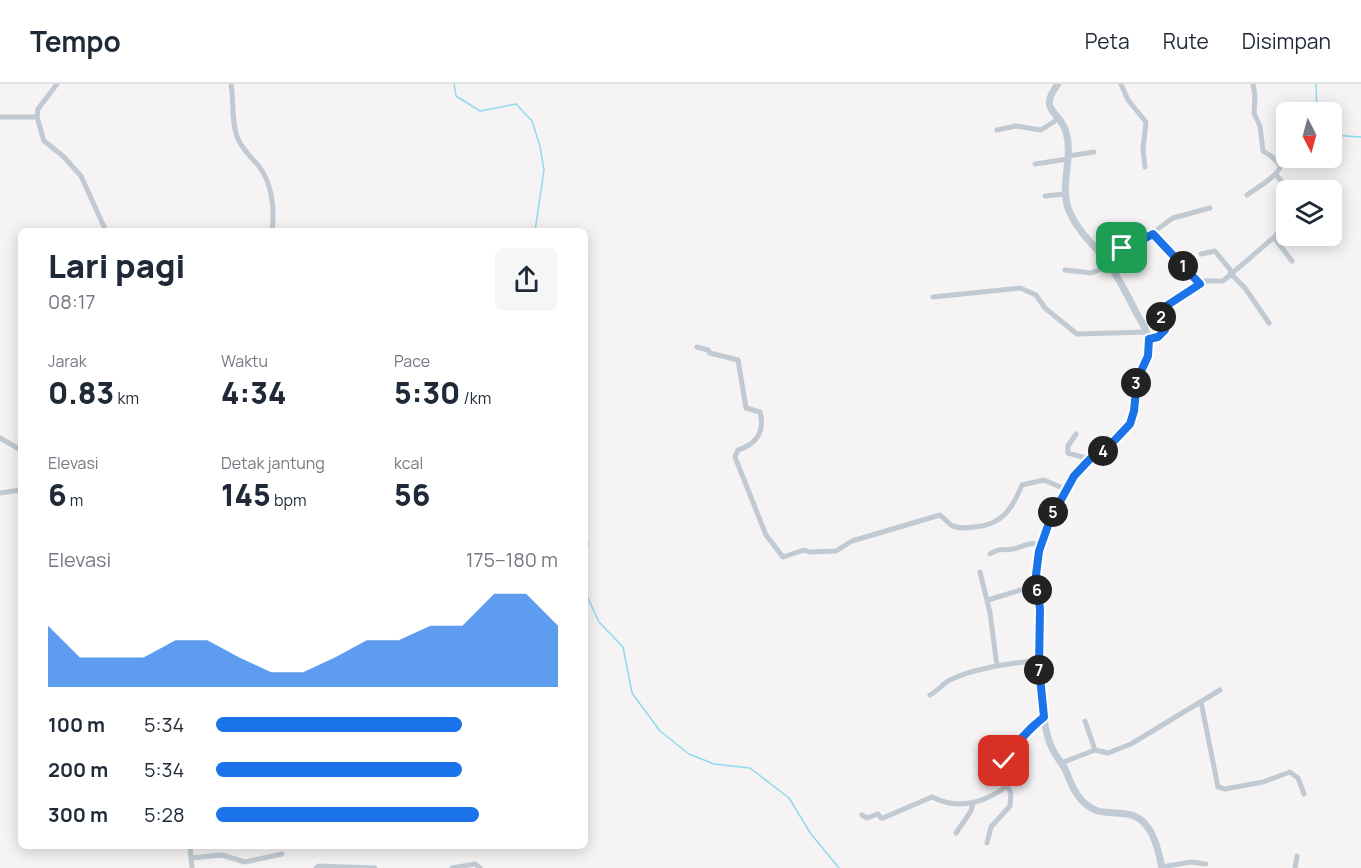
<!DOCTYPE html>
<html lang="id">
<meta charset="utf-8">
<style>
:root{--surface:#fff;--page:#f6f6f7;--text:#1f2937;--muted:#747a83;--line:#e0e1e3;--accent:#1a73e8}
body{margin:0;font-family:Manrope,sans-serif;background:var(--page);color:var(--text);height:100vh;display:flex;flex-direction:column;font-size:22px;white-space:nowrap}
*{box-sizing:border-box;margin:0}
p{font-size:20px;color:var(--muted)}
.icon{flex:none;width:33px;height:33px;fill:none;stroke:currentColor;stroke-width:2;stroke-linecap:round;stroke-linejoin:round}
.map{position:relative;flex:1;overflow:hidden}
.drawer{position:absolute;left:18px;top:144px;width:570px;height:621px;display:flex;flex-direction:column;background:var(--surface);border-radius:9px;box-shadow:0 3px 15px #0003}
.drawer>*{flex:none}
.needle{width:39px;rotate:174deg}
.fabs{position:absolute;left:1276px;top:18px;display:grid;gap:12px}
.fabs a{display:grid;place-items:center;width:66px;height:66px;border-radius:9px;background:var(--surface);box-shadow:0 3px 15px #0003;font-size:30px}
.pin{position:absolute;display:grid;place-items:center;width:51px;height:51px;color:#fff;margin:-26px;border-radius:12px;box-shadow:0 3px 9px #0006}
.km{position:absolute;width:30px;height:30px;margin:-15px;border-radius:50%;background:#222;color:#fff;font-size:16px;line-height:30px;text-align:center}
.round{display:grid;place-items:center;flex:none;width:63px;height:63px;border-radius:9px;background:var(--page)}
.summary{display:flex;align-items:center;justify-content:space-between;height:102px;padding:0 30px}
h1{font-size:33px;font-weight:800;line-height:45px}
.figures{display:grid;grid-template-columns:repeat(3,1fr);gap:9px;height:102px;padding:6px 30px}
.figures div{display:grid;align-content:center}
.figures b{font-size:30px;font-weight:800}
.figures small{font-size:16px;font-weight:400}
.figures p{font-size:16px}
.chart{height:168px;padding:12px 30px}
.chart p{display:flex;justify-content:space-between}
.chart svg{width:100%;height:108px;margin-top:6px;fill:var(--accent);opacity:.7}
ul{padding:0 30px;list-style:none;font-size:20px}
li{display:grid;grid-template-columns:96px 72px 1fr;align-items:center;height:45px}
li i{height:15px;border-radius:8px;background:var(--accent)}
header{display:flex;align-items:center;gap:36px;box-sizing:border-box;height:84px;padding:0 30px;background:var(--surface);border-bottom:2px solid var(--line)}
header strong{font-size:28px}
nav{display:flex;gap:33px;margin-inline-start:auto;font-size:21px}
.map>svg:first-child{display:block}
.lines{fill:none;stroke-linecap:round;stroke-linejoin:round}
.stream{stroke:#90daee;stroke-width:1.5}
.minor{stroke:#c1cad2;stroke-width:5}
.secondary{stroke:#c1cbd6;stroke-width:7}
.route-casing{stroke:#fff;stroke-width:12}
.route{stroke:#1a73e8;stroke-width:8}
</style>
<header>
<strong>Tempo</strong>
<nav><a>Peta</a><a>Rute</a><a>Disimpan</a></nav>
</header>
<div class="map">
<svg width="1361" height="784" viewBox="0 0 1361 784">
<rect width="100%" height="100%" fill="#f5f3f3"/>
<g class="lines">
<!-- stream -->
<path class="stream" d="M454,0L456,12L480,27L516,20L532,37L540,62L544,86L535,147
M1316,0L1317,28
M1332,51L1361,53
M585,456L588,459L585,481
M585,508L599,538L623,563L632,609L660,647L689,670L714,680L750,684L789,714L811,750L839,784"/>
<!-- minor -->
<path class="minor" d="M231,0C234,17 231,39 238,55C243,66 250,72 258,81C272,98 275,125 272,147
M1121,0L1128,16L1146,38L1143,65L1145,83
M0,33H37L44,57L63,72L81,92L106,147
M37,33L38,25L57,0
M997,46L1016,42L1041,46L1058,35
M1068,72L1094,68
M1035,80L1068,75
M1275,90L1290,106
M1247,111C1258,103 1275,94 1281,82L1271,72L1263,67L1260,42L1254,29L1255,11L1253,0
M1045,112L1065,110
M1153,150L1200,199
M1274,154L1287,136
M1117,156L1122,164L1130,165L1173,134L1210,124
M1201,170L1215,167L1232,188
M1065,186L1091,189L1110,182
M1230,189L1245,204L1269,239
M933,213L1020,204L1036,211L1045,224L1077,250L1147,248
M1149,255L1158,253L1165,247L1160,230L1161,225L1205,197H1223L1272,155H1275L1292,177
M697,263L708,266L710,269L738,276L746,324L760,328C765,347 757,360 738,366L735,373L766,451L783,473L804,466L809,468L836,467L852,457L940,431C944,434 947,438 951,441C958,445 967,444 975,443C1002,441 1012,425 1022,401L1044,396L1065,405
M1076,350L1068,362V369L1090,375
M0,354L21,366
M0,409L21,406
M990,470C1001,463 1002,467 1013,465C1024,463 1029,457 1041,461
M980,488L990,529L997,582
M988,516L1037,501
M930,611C938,607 942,600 950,596C977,583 1010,580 1039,576
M1201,618L1218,703L1225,705L1263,698L1290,688L1298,694L1304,710
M1095,666L1108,669L1131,660L1220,606
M1061,679L1095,666L1085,637
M862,731L867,734L878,730L881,734H883L932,713C958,726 984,719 1007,702L1004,681L1005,675L1013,667L1022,651L1044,633
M956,749L971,727L973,719
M987,759L991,743L1010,722L1011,709L1007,702
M190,762L192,784
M191,774L222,771L245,778L282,770
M1162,783L1191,778L1206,780
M316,784L319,782L375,784
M452,784L475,780L480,784
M1295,784L1297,772"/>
<!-- secondary -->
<path class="secondary" d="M1058,0C1037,28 1060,26 1066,48C1074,74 1058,104 1070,129C1079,149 1096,163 1109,180C1119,195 1128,212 1136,228C1142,239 1149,249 1149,262C1149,275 1141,283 1137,295C1132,310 1137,326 1130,340C1122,357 1102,365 1089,376C1079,384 1072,394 1065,405C1052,428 1037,459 1036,486C1036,503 1040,519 1040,536C1040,569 1039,600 1044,633C1045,644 1048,657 1054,668C1057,674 1063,680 1066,687C1072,703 1079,719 1095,726C1105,730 1117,728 1127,730C1152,734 1158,764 1162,784"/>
</g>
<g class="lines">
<!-- route casing -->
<g class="route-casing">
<path id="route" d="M1004,677C1016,660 1027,646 1044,633L1039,583L1040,525L1036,491L1039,467L1050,436L1074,392L1090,375L1112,359L1130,340L1134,327L1137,296L1148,272L1149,255L1158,253L1165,246L1160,226L1200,200L1153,150L1138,158L1130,165L1122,164"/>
</g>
<!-- route -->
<use href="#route" class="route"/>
</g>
</svg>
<div class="fabs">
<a><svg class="needle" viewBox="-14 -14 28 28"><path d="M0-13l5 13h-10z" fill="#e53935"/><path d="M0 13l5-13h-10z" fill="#747a83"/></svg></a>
<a><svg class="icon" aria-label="layers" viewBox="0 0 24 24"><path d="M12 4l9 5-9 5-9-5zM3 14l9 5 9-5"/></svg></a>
</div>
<div class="pin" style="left:1122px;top:164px;background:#1e9e55"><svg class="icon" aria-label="arrive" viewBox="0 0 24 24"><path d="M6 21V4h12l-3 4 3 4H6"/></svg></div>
<div class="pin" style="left:1004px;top:677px;background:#d93025"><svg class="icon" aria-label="check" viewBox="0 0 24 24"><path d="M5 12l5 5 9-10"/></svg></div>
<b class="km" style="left:1183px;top:182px">1</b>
<b class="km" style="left:1161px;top:233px">2</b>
<b class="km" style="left:1136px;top:299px">3</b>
<b class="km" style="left:1103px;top:367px">4</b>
<b class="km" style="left:1053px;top:428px">5</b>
<b class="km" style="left:1037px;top:506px">6</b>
<b class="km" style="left:1039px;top:586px">7</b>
<section class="drawer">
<div class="summary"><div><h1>Lari pagi</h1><p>08:17</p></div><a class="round"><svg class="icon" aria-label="share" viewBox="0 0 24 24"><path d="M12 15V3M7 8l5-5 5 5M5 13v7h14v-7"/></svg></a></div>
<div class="figures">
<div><p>Jarak</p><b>0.83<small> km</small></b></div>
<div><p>Waktu</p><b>4:34</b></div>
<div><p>Pace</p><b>5:30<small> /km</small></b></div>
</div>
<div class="figures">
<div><p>Elevasi</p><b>6<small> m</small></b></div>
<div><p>Detak jantung</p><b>145<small> bpm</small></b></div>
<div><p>kcal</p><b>56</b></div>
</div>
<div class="chart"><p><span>Elevasi</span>175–180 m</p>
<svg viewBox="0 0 160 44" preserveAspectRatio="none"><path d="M0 44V19L10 32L20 32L30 32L40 25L50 25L60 32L70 38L80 38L90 32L100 25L110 25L120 19L130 19L140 6L150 6L160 19V44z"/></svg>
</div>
<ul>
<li><b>100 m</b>5:34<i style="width:72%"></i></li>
<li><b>200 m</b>5:34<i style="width:72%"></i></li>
<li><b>300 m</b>5:28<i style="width:77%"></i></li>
</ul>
</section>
</div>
